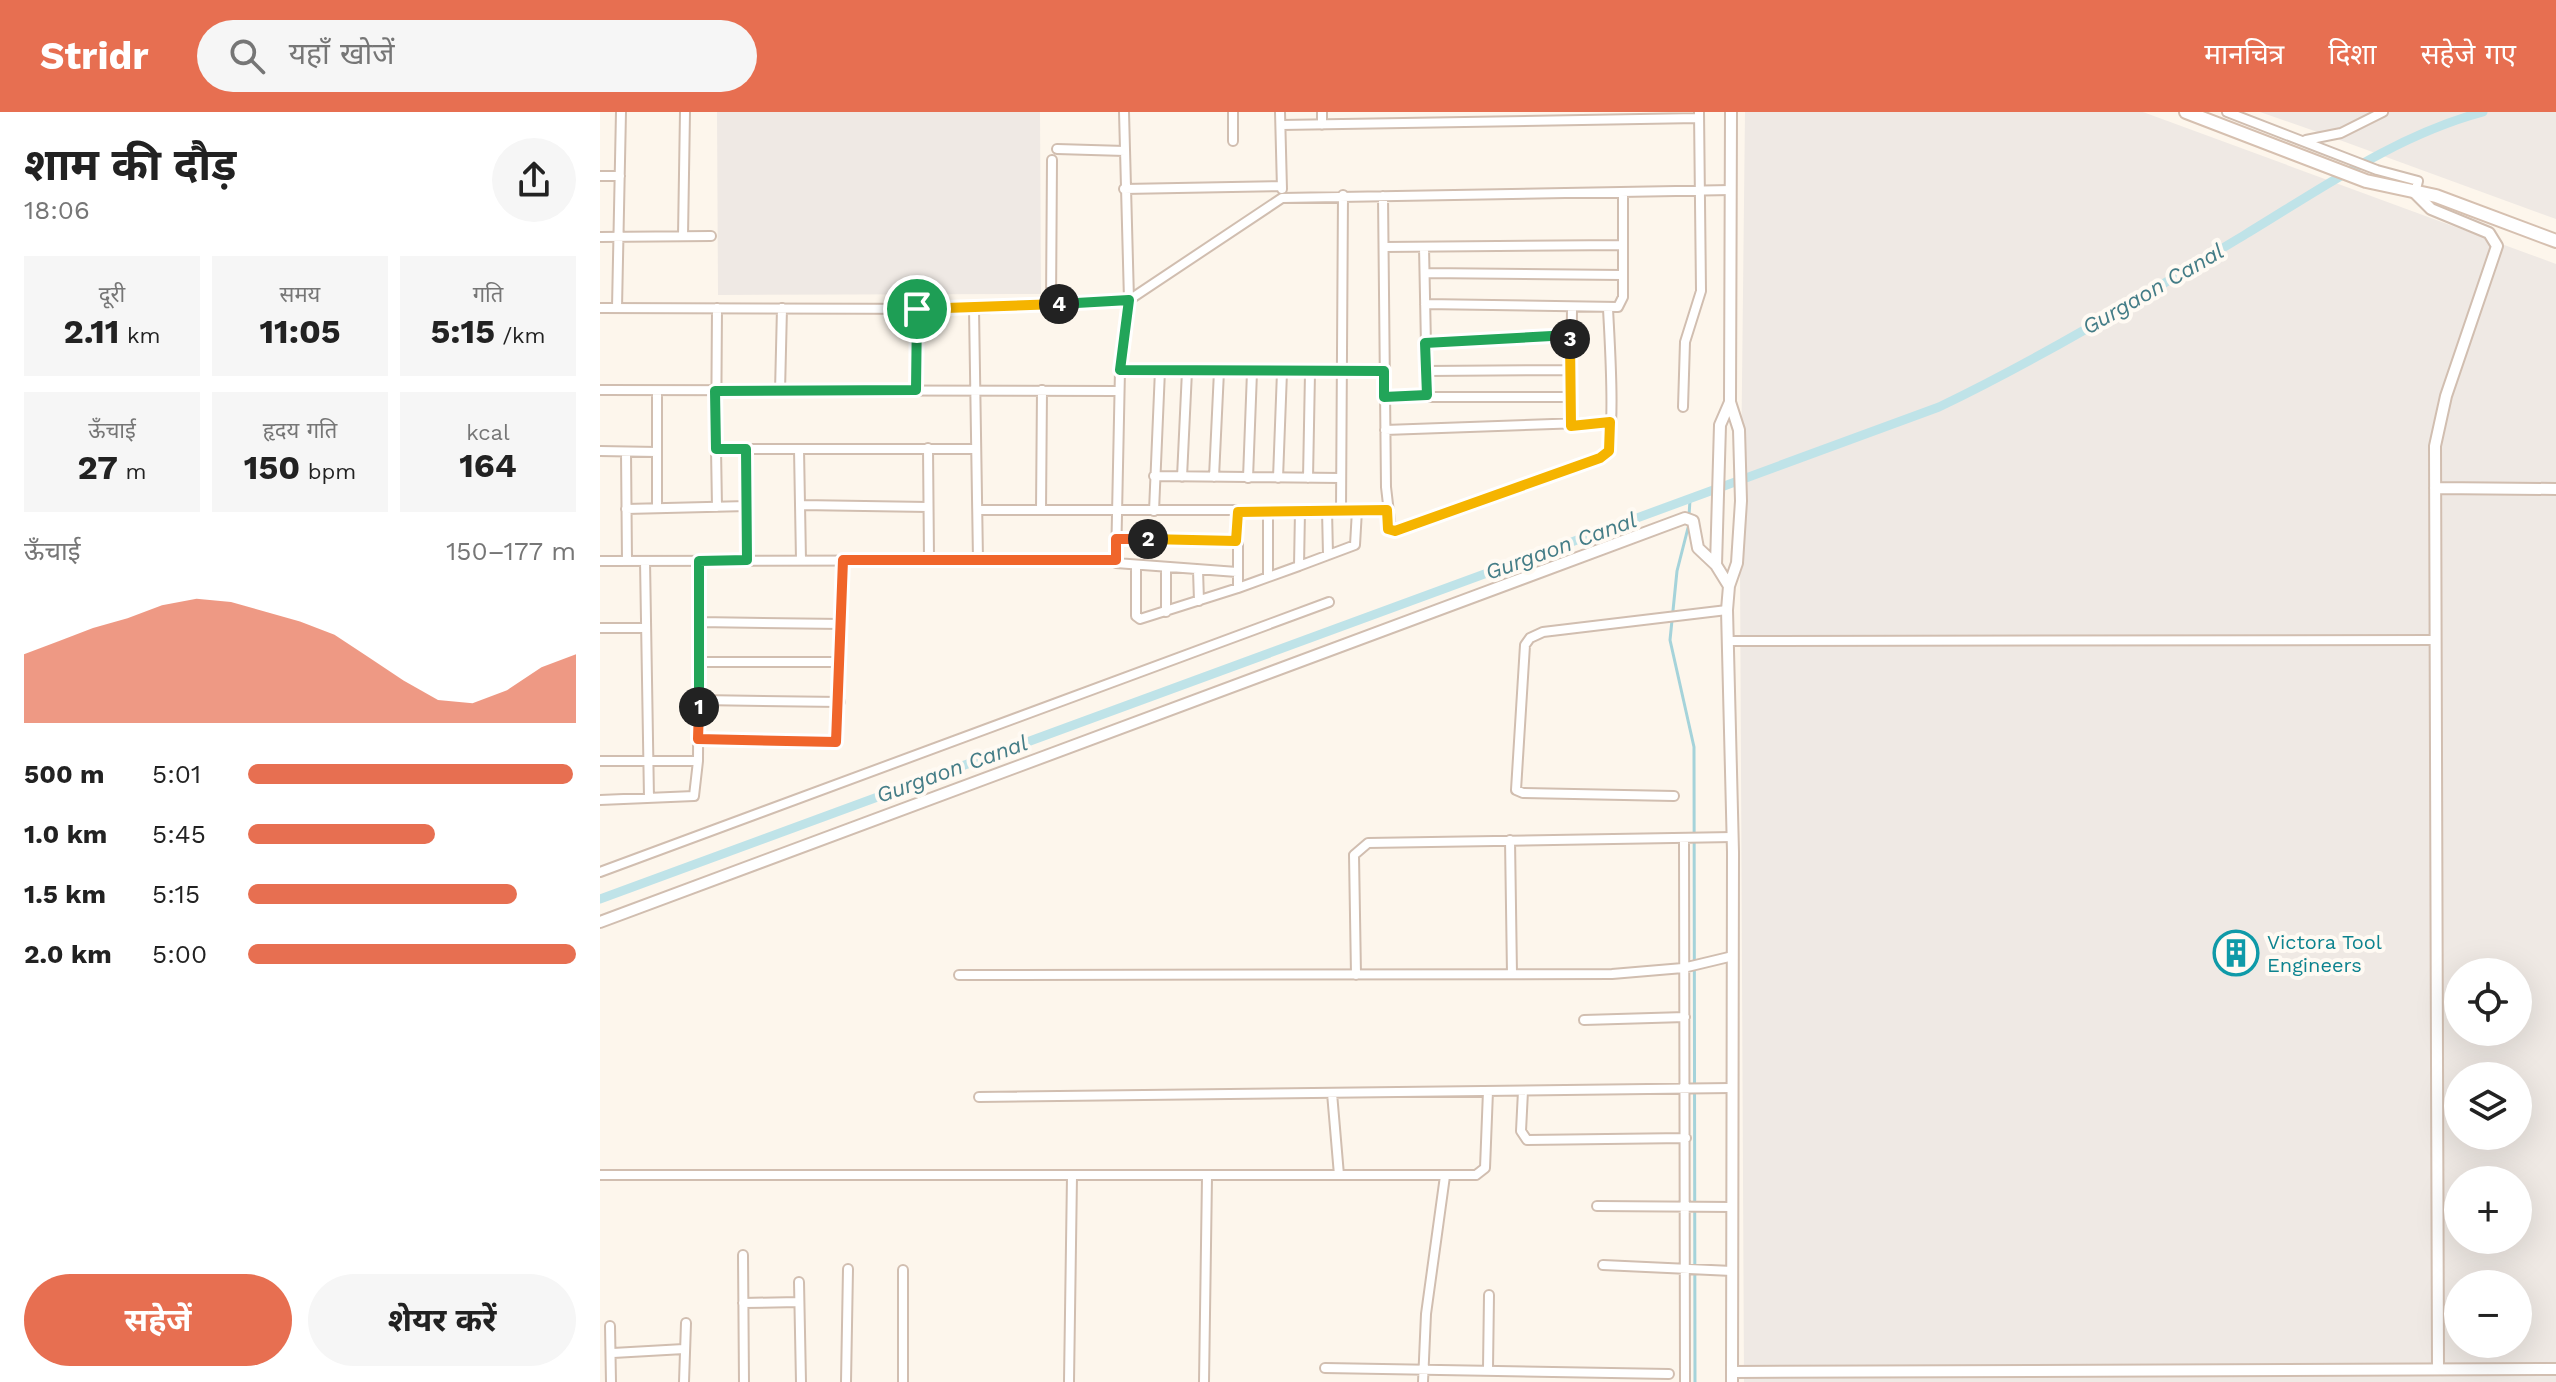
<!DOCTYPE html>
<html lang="hi">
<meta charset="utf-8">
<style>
:root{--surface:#fff;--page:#f6f6f6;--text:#222;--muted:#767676;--accent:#e76f51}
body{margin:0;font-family:"Work Sans","Noto Sans Devanagari",sans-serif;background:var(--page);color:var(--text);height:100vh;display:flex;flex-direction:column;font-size:30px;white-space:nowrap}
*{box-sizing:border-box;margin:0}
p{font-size:26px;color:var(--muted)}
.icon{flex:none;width:44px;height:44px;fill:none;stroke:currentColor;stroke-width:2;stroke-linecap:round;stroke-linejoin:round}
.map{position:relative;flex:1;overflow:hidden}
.details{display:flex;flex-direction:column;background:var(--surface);width:600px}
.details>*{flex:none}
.controls{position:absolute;left:1844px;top:846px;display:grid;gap:16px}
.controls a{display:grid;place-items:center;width:88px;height:88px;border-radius:50%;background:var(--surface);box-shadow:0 8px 32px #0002;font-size:40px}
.pin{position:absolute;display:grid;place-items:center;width:68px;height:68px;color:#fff;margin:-34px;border:4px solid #fff;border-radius:50%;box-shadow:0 2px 8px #0007}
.km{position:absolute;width:40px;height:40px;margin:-20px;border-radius:50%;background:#222;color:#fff;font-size:22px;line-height:40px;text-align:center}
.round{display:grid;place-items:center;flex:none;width:84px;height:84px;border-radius:42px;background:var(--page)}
.overview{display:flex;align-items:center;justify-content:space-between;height:136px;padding:0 24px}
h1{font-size:44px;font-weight:700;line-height:60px}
.metrics{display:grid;grid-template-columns:repeat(3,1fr);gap:12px;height:136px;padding:8px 24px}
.metrics div{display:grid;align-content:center;border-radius:0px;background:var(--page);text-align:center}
.metrics b{font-size:34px;font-weight:700}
.metrics small{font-size:22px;font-weight:400}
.metrics p{font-size:22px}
.chart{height:224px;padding:16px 24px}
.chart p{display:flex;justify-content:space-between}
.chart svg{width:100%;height:144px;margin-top:8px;fill:var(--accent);opacity:.7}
.action{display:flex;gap:16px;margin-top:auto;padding:16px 24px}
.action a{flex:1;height:92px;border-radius:48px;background:var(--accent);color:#fff;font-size:32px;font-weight:700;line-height:92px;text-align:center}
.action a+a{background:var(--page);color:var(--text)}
ul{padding:0 24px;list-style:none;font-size:26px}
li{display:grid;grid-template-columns:128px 96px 1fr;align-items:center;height:60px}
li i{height:20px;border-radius:10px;background:var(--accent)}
header{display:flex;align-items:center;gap:48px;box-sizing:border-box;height:112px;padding:0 40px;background:var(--accent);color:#fff}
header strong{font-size:38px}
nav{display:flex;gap:44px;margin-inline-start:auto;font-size:28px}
.search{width:560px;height:72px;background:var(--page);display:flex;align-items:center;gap:20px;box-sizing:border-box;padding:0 28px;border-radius:44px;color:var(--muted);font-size:30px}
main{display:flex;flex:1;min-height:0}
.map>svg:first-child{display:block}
.industrial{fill:#efe9e4;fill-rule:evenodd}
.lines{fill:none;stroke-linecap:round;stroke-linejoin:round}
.stream{stroke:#a5d3da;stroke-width:3}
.canal{stroke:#bfe3e8;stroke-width:9}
.minor-casing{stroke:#d1beb0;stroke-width:12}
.tertiary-casing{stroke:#d1beb0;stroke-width:14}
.secondary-casing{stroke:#d6c0b0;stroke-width:16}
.minor{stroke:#fff;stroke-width:8}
.tertiary{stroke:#fff;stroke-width:10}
.secondary{stroke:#fff;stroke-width:12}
.split-1-casing{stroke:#fff;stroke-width:16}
.split-2-casing{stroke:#fff;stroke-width:16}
.split-3-casing{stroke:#fff;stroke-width:16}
.split-4-casing{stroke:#fff;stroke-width:16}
.split-5-casing{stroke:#fff;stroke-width:16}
.split-1{stroke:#22a559;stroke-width:10}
.split-2{stroke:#f0652b;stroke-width:10}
.split-3{stroke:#f5b400;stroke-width:10}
.split-4{stroke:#22a559;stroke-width:10}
.split-5{stroke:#f5b400;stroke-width:10}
.labels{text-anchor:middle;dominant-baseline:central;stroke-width:8;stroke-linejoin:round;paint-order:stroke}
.culture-label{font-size:20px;fill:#0d838f;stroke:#fffaf3;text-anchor:start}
.water-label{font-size:22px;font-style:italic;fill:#437c86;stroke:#fffaf3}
</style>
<header>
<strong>Stridr</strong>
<div class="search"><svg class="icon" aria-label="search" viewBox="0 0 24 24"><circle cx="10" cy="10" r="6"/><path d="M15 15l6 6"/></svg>यहाँ खोजें</div>
<nav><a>मानचित्र</a><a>दिशा</a><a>सहेजे गए</a></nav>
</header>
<main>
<section class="details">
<div class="overview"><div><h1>शाम की दौड़</h1><p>18:06</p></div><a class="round"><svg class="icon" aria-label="share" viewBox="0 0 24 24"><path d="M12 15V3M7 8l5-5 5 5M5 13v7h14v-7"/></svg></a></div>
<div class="metrics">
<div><p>दूरी</p><b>2.11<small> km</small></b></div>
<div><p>समय</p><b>11:05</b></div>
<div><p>गति</p><b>5:15<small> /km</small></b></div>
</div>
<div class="metrics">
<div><p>ऊँचाई</p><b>27<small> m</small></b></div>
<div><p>हृदय गति</p><b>150<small> bpm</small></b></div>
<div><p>kcal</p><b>164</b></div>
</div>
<div class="chart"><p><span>ऊँचाई</span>150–177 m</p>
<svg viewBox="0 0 160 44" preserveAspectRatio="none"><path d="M0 44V23L10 19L20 15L30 12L40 8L50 6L60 7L70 10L80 13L90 17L100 24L110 31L120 37L130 38L140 34L150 27L160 23V44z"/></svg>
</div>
<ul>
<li><b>500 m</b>5:01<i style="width:99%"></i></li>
<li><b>1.0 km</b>5:45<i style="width:57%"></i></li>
<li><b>1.5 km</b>5:15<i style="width:82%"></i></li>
<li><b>2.0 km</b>5:00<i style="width:100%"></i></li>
</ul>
<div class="action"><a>सहेजें</a><a>शेयर करें</a></div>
</section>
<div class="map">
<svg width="1956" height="1270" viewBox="0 0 1956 1270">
<rect width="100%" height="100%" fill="#fdf6ec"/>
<!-- industrial -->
<path class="industrial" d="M117,0H440L441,182L118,183Z
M1145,0H1543L1956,152V1270H1144L1140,453ZM1858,860H1918V920H1858ZM1858,964H1918V1024H1858ZM1858,1068H1918V1128H1858ZM1858,1172H1918V1232H1858Z
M1660,0H1956V107L1726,23Z"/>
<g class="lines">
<!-- stream -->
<path class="stream" d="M1089,404L1090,388
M1089,412L1077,459L1070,528L1094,635L1095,1270"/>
<!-- canal -->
<path class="canal" d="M0,787L1339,295C1445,244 1545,183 1646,122C1722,76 1797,23 1883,0"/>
<!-- minor casing -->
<g class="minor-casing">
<path id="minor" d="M524,0L529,188L520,258L516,451L637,460
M633,0V29
M680,0L682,77
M1627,0L1777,58L1818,69L1815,81
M681,13L1098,6
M722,13V0
M1706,28L1741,21L1783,0
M457,37L525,39
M0,64H20
M524,77L682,74
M783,84L786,375L791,418H800L1005,343C1017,329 1009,221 1008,196
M83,124L85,0
M0,125L111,124
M784,135L1022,133
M824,135L827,283
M825,161L1022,163
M451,192L452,48
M825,192L1018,195L1023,185V82
M0,196L374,197L529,188L682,86L1131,78
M17,196L21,0
M117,196L116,337H376
M374,197L378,448
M825,231L970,223
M520,258L784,259
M826,259L970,258
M0,278L519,279
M316,278L317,197
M57,279V396
M180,279L182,196
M784,285H970
M1083,295L1085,230L1101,179L1099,0
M971,314L972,195
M785,318L1010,310
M328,336L329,446
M116,337L117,395
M146,337L147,448
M199,337L201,448
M0,339L57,340
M26,340L27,449
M554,364L740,366
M582,365L587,259
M614,365L619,259
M648,366L652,260
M678,366L682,260
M708,366L710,261
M201,393L328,395
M26,397L147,394
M741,397L743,83
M378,398H787
M441,398L442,278
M727,398L728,443
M554,399L560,258
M638,400V476L699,454L700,399
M668,400V464
M516,427L636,429
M0,449L516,448
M45,449L49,686
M699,454L755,433L757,398
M536,455V504L540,507L638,476
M566,456V500
M598,458L599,489
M99,510L242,512
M0,516H46
M1129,529L1836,528
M99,550H241
M99,588L240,590
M98,627L236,630L243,448
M0,649H98
M1074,684L923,681L916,678L925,533L930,526L943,520L1127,498
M0,688L94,684L98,649L99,449
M1084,726L1085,1270
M910,728L912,862
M0,760L729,490
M359,863L1012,862L1083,856L1133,844
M756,863L754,743L768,731L1133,725
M984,908L1085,905
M923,979L921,1019L927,1028L1086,1026
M732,981L739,1063
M379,985L1131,976
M0,1063H876L885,1056L888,979
M997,1094L1132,1095
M143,1143L144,1270
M1003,1153L1132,1159
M303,1158V1270
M199,1170L201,1270
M143,1191L199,1190
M10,1214L11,1270
M13,1241L84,1237
M725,1256L1069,1262
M888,1256L889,1183
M84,1270L86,1211
M246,1270L248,1157
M469,1270L472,1064
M604,1270L607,1065
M823,1270L826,1202L845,1064"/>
</g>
<!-- tertiary casing -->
<g class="tertiary-casing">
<path id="tertiary" d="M1815,81L1831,97L1889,121L1897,134L1846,284L1835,334L1838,1257
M1130,290L1139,318L1141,389L1137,451L1129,474L1127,498L1133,740L1132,1270
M1835,376L1956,377
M1129,474L1116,453L1120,313L1130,290L1131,0
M0,810L1085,406L1093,409L1098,436L1116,453
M1132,1260L1956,1257"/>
</g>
<!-- secondary casing -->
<g class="secondary-casing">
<path id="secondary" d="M1586,0L1766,69L1836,84L1956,129"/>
</g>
<!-- minor -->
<use href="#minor" class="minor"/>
<!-- tertiary -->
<use href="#tertiary" class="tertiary"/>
<!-- secondary -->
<use href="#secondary" class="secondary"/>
</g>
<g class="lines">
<!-- split-1 casing -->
<g class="split-1-casing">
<path id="split-1" d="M99,595V449L147,448L146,337H116L115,279L316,278L317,197"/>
</g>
<!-- split-2 casing -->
<g class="split-2-casing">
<path id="split-2" d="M99,595L98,627L236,630L243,448H516V427H548"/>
</g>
<!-- split-3 casing -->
<g class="split-3-casing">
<path id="split-3" d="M548,427L636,429L638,400L787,398L788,417L795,419L1000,346L1009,339L1010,310L971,314L970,227"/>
</g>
<!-- split-4 casing -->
<g class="split-4-casing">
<path id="split-4" d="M459,192L529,188L520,258L784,259V285L827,283L825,231L970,223V227"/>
</g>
<!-- split-5 casing -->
<g class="split-5-casing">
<path id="split-5" d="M317,197L459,192"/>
</g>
<!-- split-1 -->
<use href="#split-1" class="split-1"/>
<!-- split-2 -->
<use href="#split-2" class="split-2"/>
<!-- split-3 -->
<use href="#split-3" class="split-3"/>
<!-- split-4 -->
<use href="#split-4" class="split-4"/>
<!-- split-5 -->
<use href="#split-5" class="split-5"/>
</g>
<!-- icons -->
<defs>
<g id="building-ring" transform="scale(2.3)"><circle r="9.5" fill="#fffaf3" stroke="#0f9aa8" stroke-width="1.5"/><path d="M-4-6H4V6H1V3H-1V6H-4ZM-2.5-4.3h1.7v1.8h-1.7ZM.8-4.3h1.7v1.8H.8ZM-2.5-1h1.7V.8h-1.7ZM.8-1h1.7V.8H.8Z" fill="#0f9aa8"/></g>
</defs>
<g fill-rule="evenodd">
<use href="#building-ring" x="1636" y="841"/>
</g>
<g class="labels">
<!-- culture labels -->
<g class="culture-label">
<text x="1667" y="830">Victora Tool<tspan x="1667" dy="23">Engineers</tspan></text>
</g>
<!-- water labels -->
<g class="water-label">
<text transform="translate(1553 177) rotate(-30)">Gurgaon Canal</text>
<text transform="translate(961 434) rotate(-20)">Gurgaon Canal</text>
<text transform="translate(352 657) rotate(-20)">Gurgaon Canal</text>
</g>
</g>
</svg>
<div class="controls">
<a><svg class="icon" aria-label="locate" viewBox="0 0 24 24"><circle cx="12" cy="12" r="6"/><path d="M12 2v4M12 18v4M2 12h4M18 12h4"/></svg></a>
<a><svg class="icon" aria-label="layers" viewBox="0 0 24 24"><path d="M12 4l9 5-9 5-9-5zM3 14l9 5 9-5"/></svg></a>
<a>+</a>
<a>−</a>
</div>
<div class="pin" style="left:317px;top:197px;background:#1e9e55"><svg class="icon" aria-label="arrive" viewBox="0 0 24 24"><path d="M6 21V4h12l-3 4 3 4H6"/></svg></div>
<b class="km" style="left:99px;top:595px">1</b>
<b class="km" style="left:548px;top:427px">2</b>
<b class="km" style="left:970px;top:227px">3</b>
<b class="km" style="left:459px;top:192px">4</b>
</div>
</main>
